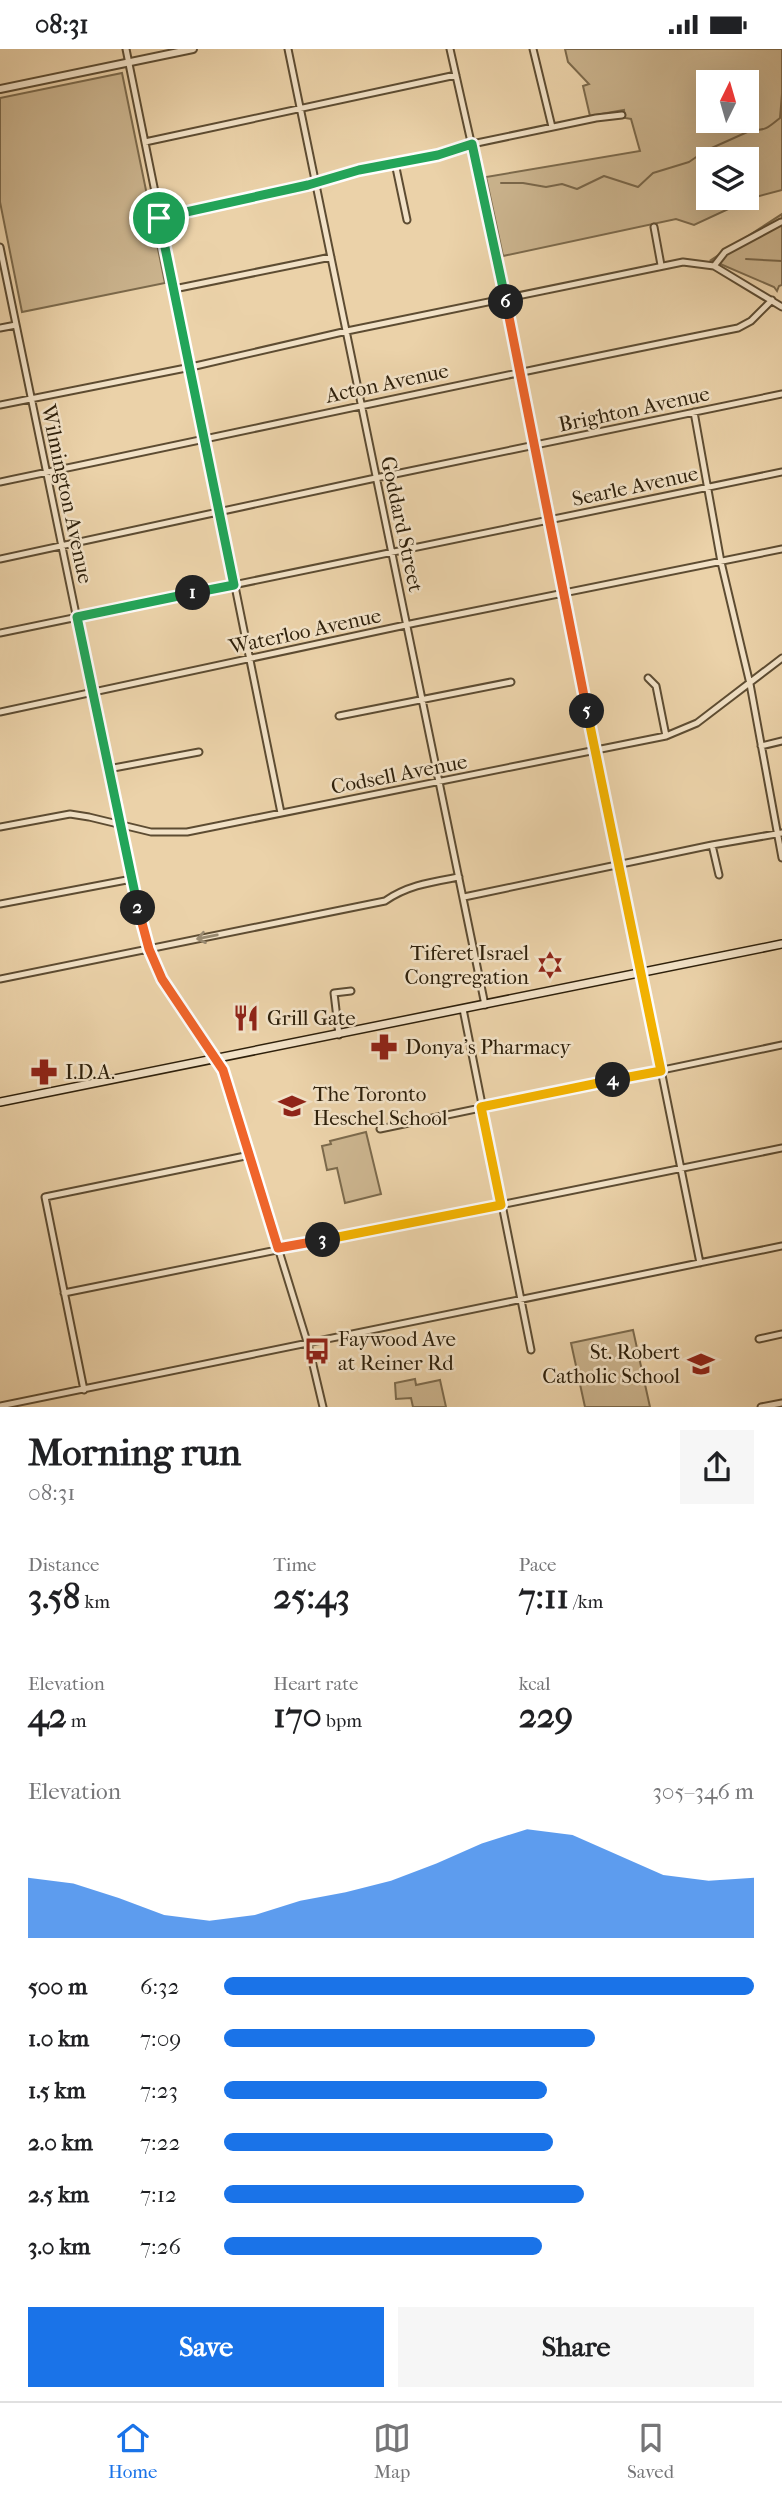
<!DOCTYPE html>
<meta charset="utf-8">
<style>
:root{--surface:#fff;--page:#f6f6f6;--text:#202124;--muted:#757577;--line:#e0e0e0;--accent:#1a73e8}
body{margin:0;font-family:"IM FELL French Canon",serif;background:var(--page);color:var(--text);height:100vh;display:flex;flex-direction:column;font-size:26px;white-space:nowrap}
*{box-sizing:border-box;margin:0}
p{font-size:23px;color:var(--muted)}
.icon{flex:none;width:38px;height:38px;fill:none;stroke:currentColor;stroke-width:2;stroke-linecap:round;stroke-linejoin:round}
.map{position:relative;height:1358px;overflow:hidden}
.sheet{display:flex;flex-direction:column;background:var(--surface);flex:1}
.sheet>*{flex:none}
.needle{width:46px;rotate:5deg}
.tools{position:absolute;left:696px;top:21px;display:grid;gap:14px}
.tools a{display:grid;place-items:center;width:63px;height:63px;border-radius:0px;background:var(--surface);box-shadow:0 7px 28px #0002;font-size:35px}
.pin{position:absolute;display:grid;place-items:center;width:60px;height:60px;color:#fff;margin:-30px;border:4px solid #fff;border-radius:50%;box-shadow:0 2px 7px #0007}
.km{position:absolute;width:35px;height:35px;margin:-18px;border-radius:50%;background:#222;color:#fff;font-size:19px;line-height:35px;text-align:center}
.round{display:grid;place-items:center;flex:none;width:74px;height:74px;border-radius:0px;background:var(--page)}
.head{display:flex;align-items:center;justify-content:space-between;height:119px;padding:0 28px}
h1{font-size:38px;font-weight:800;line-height:52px}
.stats{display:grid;grid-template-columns:repeat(3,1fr);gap:10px;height:119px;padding:7px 28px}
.stats div{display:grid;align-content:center}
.stats b{font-size:35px;font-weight:800}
.stats small{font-size:19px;font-weight:400}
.stats p{font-size:19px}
.chart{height:196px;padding:14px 28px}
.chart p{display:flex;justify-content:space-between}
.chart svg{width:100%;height:126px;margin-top:7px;fill:var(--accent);opacity:.7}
.cta{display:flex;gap:14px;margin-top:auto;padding:14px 28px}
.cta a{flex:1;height:80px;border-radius:0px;background:var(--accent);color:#fff;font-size:28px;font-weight:800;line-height:80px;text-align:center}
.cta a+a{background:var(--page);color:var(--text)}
ul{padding:0 28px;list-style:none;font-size:23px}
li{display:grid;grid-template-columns:112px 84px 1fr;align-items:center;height:52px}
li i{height:18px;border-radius:9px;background:var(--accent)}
.status{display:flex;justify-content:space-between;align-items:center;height:49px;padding:0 35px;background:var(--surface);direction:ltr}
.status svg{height:19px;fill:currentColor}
.dock{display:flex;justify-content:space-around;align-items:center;height:98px;border-top:2px solid var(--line);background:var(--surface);font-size:19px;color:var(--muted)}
.dock a{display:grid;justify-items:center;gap:4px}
.dock .on{color:var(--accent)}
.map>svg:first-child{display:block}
.green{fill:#cbb48e;stroke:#7c6a4c;stroke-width:2;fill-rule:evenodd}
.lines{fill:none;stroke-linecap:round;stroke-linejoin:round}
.stream{stroke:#796649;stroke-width:2}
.minor-casing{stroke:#5d4c32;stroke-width:9}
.tertiary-casing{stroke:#5d4c32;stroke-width:10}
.secondary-casing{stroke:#2e200b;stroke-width:10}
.minor{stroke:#f2e2c7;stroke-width:5}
.tertiary{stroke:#f2e2c7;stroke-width:6}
.secondary{stroke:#f2e2c7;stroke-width:7}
.oneway{stroke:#9a8b72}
.split-1-casing{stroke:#fff;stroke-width:14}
.split-2-casing{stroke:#fff;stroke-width:14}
.split-3-casing{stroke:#fff;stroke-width:14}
.split-4-casing{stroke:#fff;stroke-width:14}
.split-5-casing{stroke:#fff;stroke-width:14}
.split-6-casing{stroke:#fff;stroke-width:14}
.split-7-casing{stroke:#fff;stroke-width:14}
.split-1{stroke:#22a559;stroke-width:9}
.split-2{stroke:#22a559;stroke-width:9}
.split-3{stroke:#f0652b;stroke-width:9}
.split-4{stroke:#f5b400;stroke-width:9}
.split-5{stroke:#f5b400;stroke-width:9}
.split-6{stroke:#f0652b;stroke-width:9}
.split-7{stroke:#22a559;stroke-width:9}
.labels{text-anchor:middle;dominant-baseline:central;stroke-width:5;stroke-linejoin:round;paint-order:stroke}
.street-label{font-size:21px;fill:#2e200b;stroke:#f2e2c7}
.poi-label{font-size:21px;fill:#2e200b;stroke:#f2e2c7;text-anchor:start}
</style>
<div class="status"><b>08:31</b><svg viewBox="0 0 49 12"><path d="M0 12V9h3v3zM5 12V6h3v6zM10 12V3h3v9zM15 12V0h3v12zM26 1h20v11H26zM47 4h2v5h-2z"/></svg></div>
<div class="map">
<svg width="782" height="1358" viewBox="0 0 782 1358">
<rect width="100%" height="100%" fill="#ebd2a9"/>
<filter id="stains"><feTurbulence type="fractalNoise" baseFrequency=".00286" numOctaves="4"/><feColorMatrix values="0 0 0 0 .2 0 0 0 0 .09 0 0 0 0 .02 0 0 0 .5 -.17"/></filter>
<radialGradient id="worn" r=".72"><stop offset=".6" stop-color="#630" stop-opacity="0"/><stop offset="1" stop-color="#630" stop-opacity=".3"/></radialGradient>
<!-- green -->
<path class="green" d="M565,0H782V141L752,149L694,176L676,170L503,207L486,128L640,102L631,70L625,69L624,61L590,67L583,37L589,35L568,13ZM747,33V72H709V33ZM709,110H747V149H709Z
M122,24L165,234L22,263L0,153V49Z
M782,165V236L779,237L777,242L774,238L711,211Z
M366,1083L381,1145L345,1154L337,1119L327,1121L322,1097L331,1095L330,1092Z
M633,1281L650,1358H585L571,1294Z
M415,1330L416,1336L440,1331L446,1358H413L411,1349L396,1350L395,1334Z"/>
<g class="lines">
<!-- stream -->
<path class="stream" d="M501,134H523L546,138L562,135L577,140L604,127L638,138L653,124L689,113L705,102L754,80C765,83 771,76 780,69L782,45
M746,210L782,212"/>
<!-- minor casing -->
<g class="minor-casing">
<path id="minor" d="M126,0L281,764
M288,0L485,956
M450,0L494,195L700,1214
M533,0L552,78
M145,93L456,26
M395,114L407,171
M159,169L311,136L359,121L438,106L472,95L596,69L622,66
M654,178L661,216
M0,198L108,720L149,900L162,930L223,1021L309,1299L323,1358
M714,217L725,203L781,173
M174,240L331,208
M0,279L16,276
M0,356L191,318L347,282L683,213L714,217L782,258
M694,363L721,513L750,635L782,809
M0,433C246,382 491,328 738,279L751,272L772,251
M0,510L371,430L782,345
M0,584L782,423
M648,629L656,637L666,687
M0,663L415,574L782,500
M339,667L511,633
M761,697L782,692
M108,720L199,703
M0,778L70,765L89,768L151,783H187L666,687L697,674L782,609
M712,796L719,826
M464,848L712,796L782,784
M0,855L132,830
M0,930L385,852C408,836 432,833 459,828
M463,960L531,1301
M339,986L334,944L351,942
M380,1080L782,996
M64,1244L782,1099
M759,1290L782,1285
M84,1341L45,1148L250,1106
M0,1357L782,1197
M761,1358L782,1354"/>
</g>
<!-- tertiary casing -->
<g class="tertiary-casing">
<path id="tertiary" d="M0,40L193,0"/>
</g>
<!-- secondary casing -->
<g class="secondary-casing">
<path id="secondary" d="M0,1053L782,895"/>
</g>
<!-- minor -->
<use href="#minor" class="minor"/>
<!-- tertiary -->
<use href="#tertiary" class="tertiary"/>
<!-- secondary -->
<use href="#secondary" class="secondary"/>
</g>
<!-- one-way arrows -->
<defs><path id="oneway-shaft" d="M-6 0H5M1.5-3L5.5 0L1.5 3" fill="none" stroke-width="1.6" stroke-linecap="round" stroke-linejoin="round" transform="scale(1.75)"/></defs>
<use class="oneway" href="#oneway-shaft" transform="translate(207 888) rotate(169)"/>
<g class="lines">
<!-- split-1 casing -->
<g class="split-1-casing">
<path id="split-1" d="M159,169L234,536L193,544"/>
</g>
<!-- split-2 casing -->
<g class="split-2-casing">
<path id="split-2" d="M138,859L77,568L193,544"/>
</g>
<!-- split-3 casing -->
<g class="split-3-casing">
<path id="split-3" d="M138,859L149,900L162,930L223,1021L278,1199L323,1191"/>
</g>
<!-- split-4 casing -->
<g class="split-4-casing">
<path id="split-4" d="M323,1191L501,1156L481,1058L613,1031"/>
</g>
<!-- split-5 casing -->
<g class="split-5-casing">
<path id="split-5" d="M587,662L661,1022L613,1031"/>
</g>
<!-- split-6 casing -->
<g class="split-6-casing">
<path id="split-6" d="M506,253L587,662"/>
</g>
<!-- split-7 casing -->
<g class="split-7-casing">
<path id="split-7" d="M159,169L308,136L359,121L438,106L472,95L506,253"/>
</g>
<!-- split-1 -->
<use href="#split-1" class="split-1"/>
<!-- split-2 -->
<use href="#split-2" class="split-2"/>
<!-- split-3 -->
<use href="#split-3" class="split-3"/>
<!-- split-4 -->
<use href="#split-4" class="split-4"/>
<!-- split-5 -->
<use href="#split-5" class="split-5"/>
<!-- split-6 -->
<use href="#split-6" class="split-6"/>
<!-- split-7 -->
<use href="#split-7" class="split-7"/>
</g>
<!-- icons -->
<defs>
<g id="synagogue-bare" transform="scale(2.1)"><path d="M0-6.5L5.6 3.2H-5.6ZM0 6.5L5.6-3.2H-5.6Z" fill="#8f2418" stroke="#f2e2c7" stroke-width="2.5" paint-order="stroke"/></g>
<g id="restaurant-bare" transform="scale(2.1)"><path d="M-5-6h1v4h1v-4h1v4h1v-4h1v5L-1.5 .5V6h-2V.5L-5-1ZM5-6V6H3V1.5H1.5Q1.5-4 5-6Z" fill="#8f2418" stroke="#f2e2c7" stroke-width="2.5" paint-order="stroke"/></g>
<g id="pharmacy-bare" transform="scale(2.1)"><path d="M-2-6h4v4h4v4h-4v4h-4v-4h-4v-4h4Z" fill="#8f2418" stroke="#f2e2c7" stroke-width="2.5" paint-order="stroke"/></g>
<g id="school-bare" transform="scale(2.1)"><path d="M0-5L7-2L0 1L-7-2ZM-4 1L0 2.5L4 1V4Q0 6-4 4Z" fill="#8f2418" stroke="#f2e2c7" stroke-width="2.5" paint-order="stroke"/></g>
<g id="bus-bare" transform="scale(2.1)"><path d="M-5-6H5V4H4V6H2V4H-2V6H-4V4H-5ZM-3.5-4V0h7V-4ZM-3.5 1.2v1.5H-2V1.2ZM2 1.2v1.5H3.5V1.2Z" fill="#8f2418" stroke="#f2e2c7" stroke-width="2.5" paint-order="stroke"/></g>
</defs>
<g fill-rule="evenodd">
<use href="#synagogue-bare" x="550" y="916"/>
<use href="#restaurant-bare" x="246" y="969"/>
<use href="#pharmacy-bare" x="384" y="998"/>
<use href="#pharmacy-bare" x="44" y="1023"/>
<use href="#school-bare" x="292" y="1057"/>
<use href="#bus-bare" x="317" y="1302"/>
<use href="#school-bare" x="701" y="1315"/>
</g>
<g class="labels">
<!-- street labels -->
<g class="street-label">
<text transform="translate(387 334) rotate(-12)">Acton Avenue</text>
<text transform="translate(634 360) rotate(-12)">Brighton Avenue</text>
<text transform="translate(635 437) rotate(-12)">Searle Avenue</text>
<text transform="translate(67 445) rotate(78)">Wilmington Avenue</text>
<text transform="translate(402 475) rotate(78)">Goddard Street</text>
<text transform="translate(305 582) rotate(-12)">Waterloo Avenue</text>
<text transform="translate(399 725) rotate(-11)">Codsell Avenue</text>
</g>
<!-- poi labels -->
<g class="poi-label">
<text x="529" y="904" text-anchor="end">Tiferet Israel<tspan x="529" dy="24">Congregation</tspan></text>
<text x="267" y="969">Grill Gate</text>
<text x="405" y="998">Donya’s Pharmacy</text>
<text x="65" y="1023">I.D.A.</text>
<text x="313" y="1045">The Toronto<tspan x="313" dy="24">Heschel School</tspan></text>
<text x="338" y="1290">Faywood Ave<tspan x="338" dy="24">at Reiner Rd</tspan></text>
<text x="680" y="1303" text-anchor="end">St. Robert<tspan x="680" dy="24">Catholic School</tspan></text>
</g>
</g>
<rect width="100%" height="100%" filter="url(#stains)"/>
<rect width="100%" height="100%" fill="url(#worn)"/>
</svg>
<div class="tools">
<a><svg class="needle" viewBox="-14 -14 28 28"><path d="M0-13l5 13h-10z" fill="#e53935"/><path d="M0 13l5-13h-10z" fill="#757577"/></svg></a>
<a><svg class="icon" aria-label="layers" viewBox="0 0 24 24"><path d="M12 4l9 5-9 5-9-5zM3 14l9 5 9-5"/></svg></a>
</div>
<div class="pin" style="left:159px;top:169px;background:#1e9e55"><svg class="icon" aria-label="arrive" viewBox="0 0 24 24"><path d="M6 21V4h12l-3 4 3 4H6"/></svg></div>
<b class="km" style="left:193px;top:544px">1</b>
<b class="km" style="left:138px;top:859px">2</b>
<b class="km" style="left:323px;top:1191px">3</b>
<b class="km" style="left:613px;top:1031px">4</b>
<b class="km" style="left:587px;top:662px">5</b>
<b class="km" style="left:506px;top:253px">6</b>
</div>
<section class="sheet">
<div class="head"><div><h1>Morning run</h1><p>08:31</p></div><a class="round"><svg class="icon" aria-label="share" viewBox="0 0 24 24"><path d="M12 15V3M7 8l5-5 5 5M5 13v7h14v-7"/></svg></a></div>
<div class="stats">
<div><p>Distance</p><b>3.58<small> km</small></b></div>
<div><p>Time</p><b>25:43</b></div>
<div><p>Pace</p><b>7:11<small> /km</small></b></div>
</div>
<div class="stats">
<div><p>Elevation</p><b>42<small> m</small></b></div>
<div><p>Heart rate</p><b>170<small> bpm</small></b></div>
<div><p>kcal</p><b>229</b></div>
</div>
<div class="chart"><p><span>Elevation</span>305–346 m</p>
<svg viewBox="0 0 160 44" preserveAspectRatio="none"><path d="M0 44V23L10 25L20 30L30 36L40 38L50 36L60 31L70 28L80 24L90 18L100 11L110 6L120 8L130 15L140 22L150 24L160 23V44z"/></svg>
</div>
<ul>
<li><b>500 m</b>6:32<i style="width:100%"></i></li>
<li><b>1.0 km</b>7:09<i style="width:70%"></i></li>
<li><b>1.5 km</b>7:23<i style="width:61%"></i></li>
<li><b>2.0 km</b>7:22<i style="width:62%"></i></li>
<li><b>2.5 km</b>7:12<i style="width:68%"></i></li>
<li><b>3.0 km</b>7:26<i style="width:60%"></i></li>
</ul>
<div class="cta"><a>Save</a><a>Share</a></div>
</section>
<nav class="dock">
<a class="on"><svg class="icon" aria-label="home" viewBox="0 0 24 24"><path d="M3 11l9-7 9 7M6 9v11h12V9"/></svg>Home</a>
<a><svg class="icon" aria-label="map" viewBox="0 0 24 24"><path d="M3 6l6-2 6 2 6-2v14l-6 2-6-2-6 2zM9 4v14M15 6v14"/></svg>Map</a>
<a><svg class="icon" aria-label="saved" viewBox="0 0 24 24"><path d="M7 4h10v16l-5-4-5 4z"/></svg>Saved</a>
</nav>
